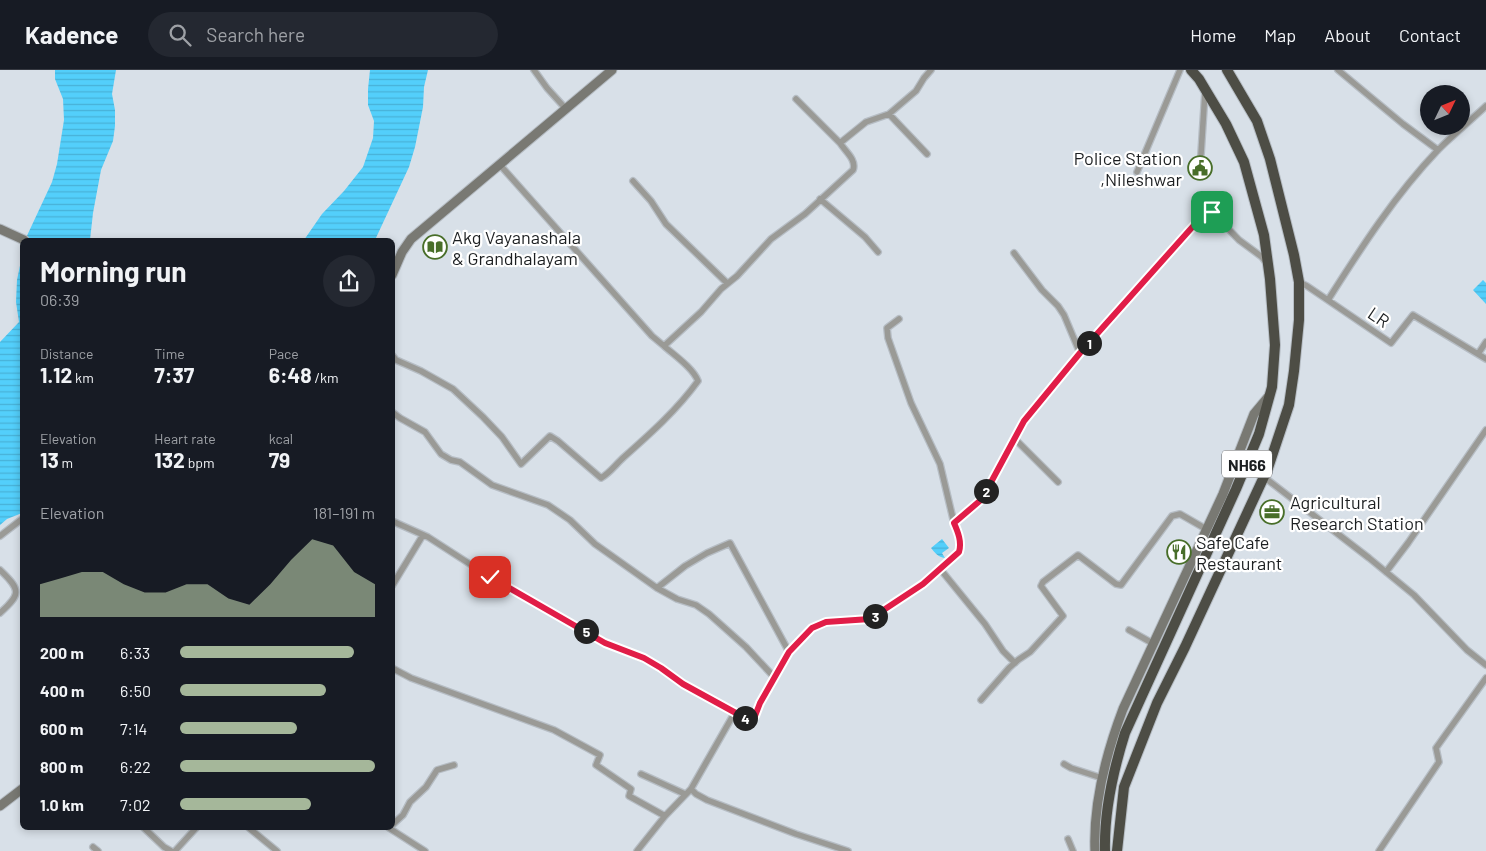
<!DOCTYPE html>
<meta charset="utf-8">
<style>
:root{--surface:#171b24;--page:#242831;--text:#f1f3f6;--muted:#9ea1a6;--line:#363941;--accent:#a5b79a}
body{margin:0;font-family:Barlow,sans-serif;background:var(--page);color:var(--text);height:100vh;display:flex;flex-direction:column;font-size:19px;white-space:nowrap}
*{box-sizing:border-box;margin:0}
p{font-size:16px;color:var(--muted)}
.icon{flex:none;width:28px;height:28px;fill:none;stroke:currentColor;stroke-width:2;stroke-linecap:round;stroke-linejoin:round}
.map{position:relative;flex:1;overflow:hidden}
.panel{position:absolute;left:20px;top:168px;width:375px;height:592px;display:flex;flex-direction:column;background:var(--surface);border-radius:8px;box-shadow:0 2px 8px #0003}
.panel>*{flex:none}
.needle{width:32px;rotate:47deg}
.controls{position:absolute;left:1420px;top:15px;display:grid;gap:10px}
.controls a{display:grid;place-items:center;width:50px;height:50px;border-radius:50%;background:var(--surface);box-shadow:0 2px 8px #0003;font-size:25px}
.pin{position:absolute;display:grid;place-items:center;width:42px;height:42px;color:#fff;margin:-21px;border-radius:10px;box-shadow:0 2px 8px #0006}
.km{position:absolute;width:25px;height:25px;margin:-12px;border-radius:50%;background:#222;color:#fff;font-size:14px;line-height:25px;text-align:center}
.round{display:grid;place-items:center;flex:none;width:52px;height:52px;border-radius:26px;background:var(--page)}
.headline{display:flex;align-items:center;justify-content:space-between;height:85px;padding:0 20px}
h1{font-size:28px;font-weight:700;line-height:38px}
.metrics{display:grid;grid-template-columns:repeat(3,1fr);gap:8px;height:85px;padding:5px 20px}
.metrics div{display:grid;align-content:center}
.metrics b{font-size:21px;font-weight:700}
.metrics small{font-size:14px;font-weight:400}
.metrics p{font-size:14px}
.chart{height:140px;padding:10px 20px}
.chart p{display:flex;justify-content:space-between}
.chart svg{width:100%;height:90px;margin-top:5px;fill:var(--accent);opacity:.7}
ul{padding:0 20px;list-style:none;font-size:16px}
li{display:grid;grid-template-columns:80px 60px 1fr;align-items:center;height:38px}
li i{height:12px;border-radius:6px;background:var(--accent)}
header{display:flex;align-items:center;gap:30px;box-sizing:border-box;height:70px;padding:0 25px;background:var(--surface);border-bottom:1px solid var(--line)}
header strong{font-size:24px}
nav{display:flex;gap:28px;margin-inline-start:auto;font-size:18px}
.search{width:350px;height:45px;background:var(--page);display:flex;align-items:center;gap:12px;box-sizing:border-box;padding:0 18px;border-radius:28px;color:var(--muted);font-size:19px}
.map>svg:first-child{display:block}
.water{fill:url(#water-rules)}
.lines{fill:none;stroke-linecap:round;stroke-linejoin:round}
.street-casing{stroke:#b6bdc4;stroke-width:8}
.secondary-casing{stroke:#b6bdc4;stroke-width:11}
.highway-casing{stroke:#b6bdc4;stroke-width:12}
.street{stroke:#9a9a96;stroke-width:5.5}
.secondary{stroke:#797973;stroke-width:9}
.highway{stroke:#4d4d45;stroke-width:10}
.route-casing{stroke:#fff;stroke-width:10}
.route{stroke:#e11d48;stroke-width:6}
.labels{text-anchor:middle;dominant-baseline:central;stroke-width:4.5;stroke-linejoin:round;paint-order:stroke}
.shield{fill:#fff;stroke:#606264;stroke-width:1}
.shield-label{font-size:16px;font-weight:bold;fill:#1c1f21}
.poi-label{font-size:18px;fill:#1c1f21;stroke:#fff;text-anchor:start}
.street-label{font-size:18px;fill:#1c1f21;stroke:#fff}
</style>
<header>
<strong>Kadence</strong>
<div class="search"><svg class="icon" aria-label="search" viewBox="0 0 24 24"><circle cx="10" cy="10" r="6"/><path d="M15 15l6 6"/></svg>Search here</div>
<nav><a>Home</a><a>Map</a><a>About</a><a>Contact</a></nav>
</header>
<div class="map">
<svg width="1486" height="781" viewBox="0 0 1486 781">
<defs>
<pattern id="water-rules" width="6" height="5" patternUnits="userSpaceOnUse" patternTransform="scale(1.25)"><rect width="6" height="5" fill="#53cffb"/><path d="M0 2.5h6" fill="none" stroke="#48b1d7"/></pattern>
</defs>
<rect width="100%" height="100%" fill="#d8e0e8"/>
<!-- water -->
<path class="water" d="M55,0H116L112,24L115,40V56L113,71L101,100L93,143L90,170H25L52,112L57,94L64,50L63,29L55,9Z
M370,0H428L424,17L423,37L415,77L409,97L375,170H304L322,144L344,121L363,97L373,68L374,51L368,35V19Z
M22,186V443L7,449L0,455V272L19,252L16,232L17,210Z
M1483,210L1486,213V234L1473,220Z
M942,469L949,478L942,483L945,488C938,487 935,483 931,478Z"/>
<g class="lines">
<!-- street casing -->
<g class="street-casing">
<path id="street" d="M534,0L547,18L566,39
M1338,0L1403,54L1438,80
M796,29L840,73
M889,44L927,84
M1201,84L1205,22
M500,95L652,266L664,276L701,242L721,219L737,206L771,169L805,144L853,100C857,90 845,81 840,73L866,52L889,44L916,21L924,8L931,0
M1137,102L1180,0
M633,111L651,131L666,154L727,213
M820,129L865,167L878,182
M1014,183L1042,220L1058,236L1064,245L1080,283
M1299,212L1307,216L1391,273L1413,245L1486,289
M1328,230C1361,178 1395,125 1438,80C1453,65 1470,51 1486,36
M899,249L887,258L888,268L911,333L940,394L954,453
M1478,284L1486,272
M392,285L396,290L421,301L453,319L483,347L502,367L521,394L550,366L558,371L601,408C610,403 616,394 624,387C650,364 677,340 698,311C693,298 674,285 664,276
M392,342L400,348L425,362L441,384L451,390L460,392L492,415L548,435L570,450L595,474L657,518L677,529L696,535L709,544L746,577L775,608
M1015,369L1058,412
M1264,407L1369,488L1414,525L1467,580L1486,595
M392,451L428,467L490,507L605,573L644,589L661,598L683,614L735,642
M0,466L22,449
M0,500C21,520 21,524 0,543
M941,500L985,554L1003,581L1015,593
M1386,502L1408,473L1486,360
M392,516L423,465
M657,518L685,496L707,483L730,473L789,582
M1129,560L1154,574
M392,598L411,608L554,660L600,685L596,695L631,719L629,726L665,746
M981,630L1009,598L1018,590L1030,582L1063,546L1041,516L1043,512L1078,485L1116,514L1121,515L1172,446L1180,444L1206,459
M1064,694L1071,698L1102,708
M641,704L685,724
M691,719L696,724L707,730L796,764L848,781
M392,755L403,745L410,732L426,717L437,700L454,695
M144,758L164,777L171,781
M249,758L277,781
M389,758L425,781
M1068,769L1073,781
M93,777L98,781
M175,781L196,758
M637,781L665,746L691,719L735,642L745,648L755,646L760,633L789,582L812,558L826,553L870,549L923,514L959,482C962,472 958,462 954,453L982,429L1024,351L1080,283L1203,144L1208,141L1212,142L1239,170L1262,187L1265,191
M1379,781L1439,692L1436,678L1486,608"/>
</g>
<!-- secondary casing -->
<g class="secondary-casing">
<path id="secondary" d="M0,159L24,170
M392,205L402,182L411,169L612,0
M0,736L22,719
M1095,781C1093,733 1106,684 1123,639L1223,424L1254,344L1269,326"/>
</g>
<!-- highway casing -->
<g class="highway-casing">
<path id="highway" d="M1105,781C1104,741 1113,701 1125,663L1236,419L1259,364L1272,317L1275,275L1270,209L1264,165L1244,92L1226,54L1199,9L1191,0
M1117,781L1124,717L1157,633L1185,577L1268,398L1289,335L1294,301L1299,250V212L1294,185L1270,89L1257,51L1227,0"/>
</g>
<!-- street -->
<use href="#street" class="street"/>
<!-- secondary -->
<use href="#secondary" class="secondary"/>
<!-- highway -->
<use href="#highway" class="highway"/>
</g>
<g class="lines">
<!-- route casing -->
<g class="route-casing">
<path id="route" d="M490,507L605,573L644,588L661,598L683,614L745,648L755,646L760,633L789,582L812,558L826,552L870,549L923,514L959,482C962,472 958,462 954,453L982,429L1024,351L1080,283L1204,144L1208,141L1212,142"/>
</g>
<!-- route -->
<use href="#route" class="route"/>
</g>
<!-- icons -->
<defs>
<g id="civic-ring" transform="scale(1.25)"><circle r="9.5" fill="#fff" stroke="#486e29" stroke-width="1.5"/><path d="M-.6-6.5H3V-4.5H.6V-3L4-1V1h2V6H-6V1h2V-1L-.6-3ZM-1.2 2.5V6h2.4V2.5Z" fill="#486e29"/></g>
<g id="library-ring" transform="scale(1.25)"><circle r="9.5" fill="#fff" stroke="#486e29" stroke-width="1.5"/><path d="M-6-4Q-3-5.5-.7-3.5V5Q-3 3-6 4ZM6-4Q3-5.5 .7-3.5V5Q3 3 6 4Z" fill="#486e29"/></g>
<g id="office-ring" transform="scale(1.25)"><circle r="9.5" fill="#fff" stroke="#486e29" stroke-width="1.5"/><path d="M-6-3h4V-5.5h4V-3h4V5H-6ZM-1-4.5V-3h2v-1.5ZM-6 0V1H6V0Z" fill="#486e29"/></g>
<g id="restaurant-ring" transform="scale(1.25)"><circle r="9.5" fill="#fff" stroke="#486e29" stroke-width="1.5"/><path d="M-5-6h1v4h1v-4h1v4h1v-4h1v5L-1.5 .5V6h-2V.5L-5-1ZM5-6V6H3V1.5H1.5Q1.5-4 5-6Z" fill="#486e29"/></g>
</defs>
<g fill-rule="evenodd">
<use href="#civic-ring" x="1200" y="98"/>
<use href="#library-ring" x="435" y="177"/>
<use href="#office-ring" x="1272" y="442"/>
<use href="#restaurant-ring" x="1179" y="482"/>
</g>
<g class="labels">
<!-- shield labels -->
<rect class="shield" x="1222" y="380.5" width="50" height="27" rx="4"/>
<g class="shield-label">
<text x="1247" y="394">NH66</text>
</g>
<!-- poi labels -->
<g class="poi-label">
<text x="1182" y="88" text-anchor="end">Police Station<tspan x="1182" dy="21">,Nileshwar</tspan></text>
<text x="452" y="167">Akg Vayanashala<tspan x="452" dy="21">&amp; Grandhalayam</tspan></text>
<text x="1290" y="432">Agricultural<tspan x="1290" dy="21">Research Station</tspan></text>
<text x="1196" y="472">Safe Cafe<tspan x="1196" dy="21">Restaurant</tspan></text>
</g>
<!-- street labels -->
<g class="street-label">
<text transform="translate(1379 247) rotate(34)">LR</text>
</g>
</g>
</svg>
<div class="controls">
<a><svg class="needle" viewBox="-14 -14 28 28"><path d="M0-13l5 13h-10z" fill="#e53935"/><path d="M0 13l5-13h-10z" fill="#9ea1a6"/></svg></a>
</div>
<div class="pin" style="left:1212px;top:142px;background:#1e9e55"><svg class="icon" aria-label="arrive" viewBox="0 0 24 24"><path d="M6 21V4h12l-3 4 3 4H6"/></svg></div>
<div class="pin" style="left:490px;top:507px;background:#d93025"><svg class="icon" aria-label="check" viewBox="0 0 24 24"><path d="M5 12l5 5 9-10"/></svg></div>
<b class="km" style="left:1089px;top:273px">1</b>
<b class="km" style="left:986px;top:421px">2</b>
<b class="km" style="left:875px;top:546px">3</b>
<b class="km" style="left:745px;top:648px">4</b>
<b class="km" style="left:586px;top:561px">5</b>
<section class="panel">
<div class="headline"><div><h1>Morning run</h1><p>06:39</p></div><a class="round"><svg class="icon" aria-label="share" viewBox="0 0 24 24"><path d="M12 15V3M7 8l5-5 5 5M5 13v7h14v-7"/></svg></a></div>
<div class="metrics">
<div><p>Distance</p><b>1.12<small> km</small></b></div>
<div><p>Time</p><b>7:37</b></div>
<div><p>Pace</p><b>6:48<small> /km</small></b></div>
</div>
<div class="metrics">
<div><p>Elevation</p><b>13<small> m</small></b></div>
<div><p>Heart rate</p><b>132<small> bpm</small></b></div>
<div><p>kcal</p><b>79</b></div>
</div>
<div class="chart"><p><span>Elevation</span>181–191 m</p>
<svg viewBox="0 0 160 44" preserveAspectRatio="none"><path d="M0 44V28L10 25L20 22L30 22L40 28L50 32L60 32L70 28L80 28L90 35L100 38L110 28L120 16L130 6L140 9L150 22L160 28V44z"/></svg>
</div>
<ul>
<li><b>200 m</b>6:33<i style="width:89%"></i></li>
<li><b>400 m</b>6:50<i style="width:75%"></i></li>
<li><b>600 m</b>7:14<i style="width:60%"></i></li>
<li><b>800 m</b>6:22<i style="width:100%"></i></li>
<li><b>1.0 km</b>7:02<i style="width:67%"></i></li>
</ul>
</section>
</div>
